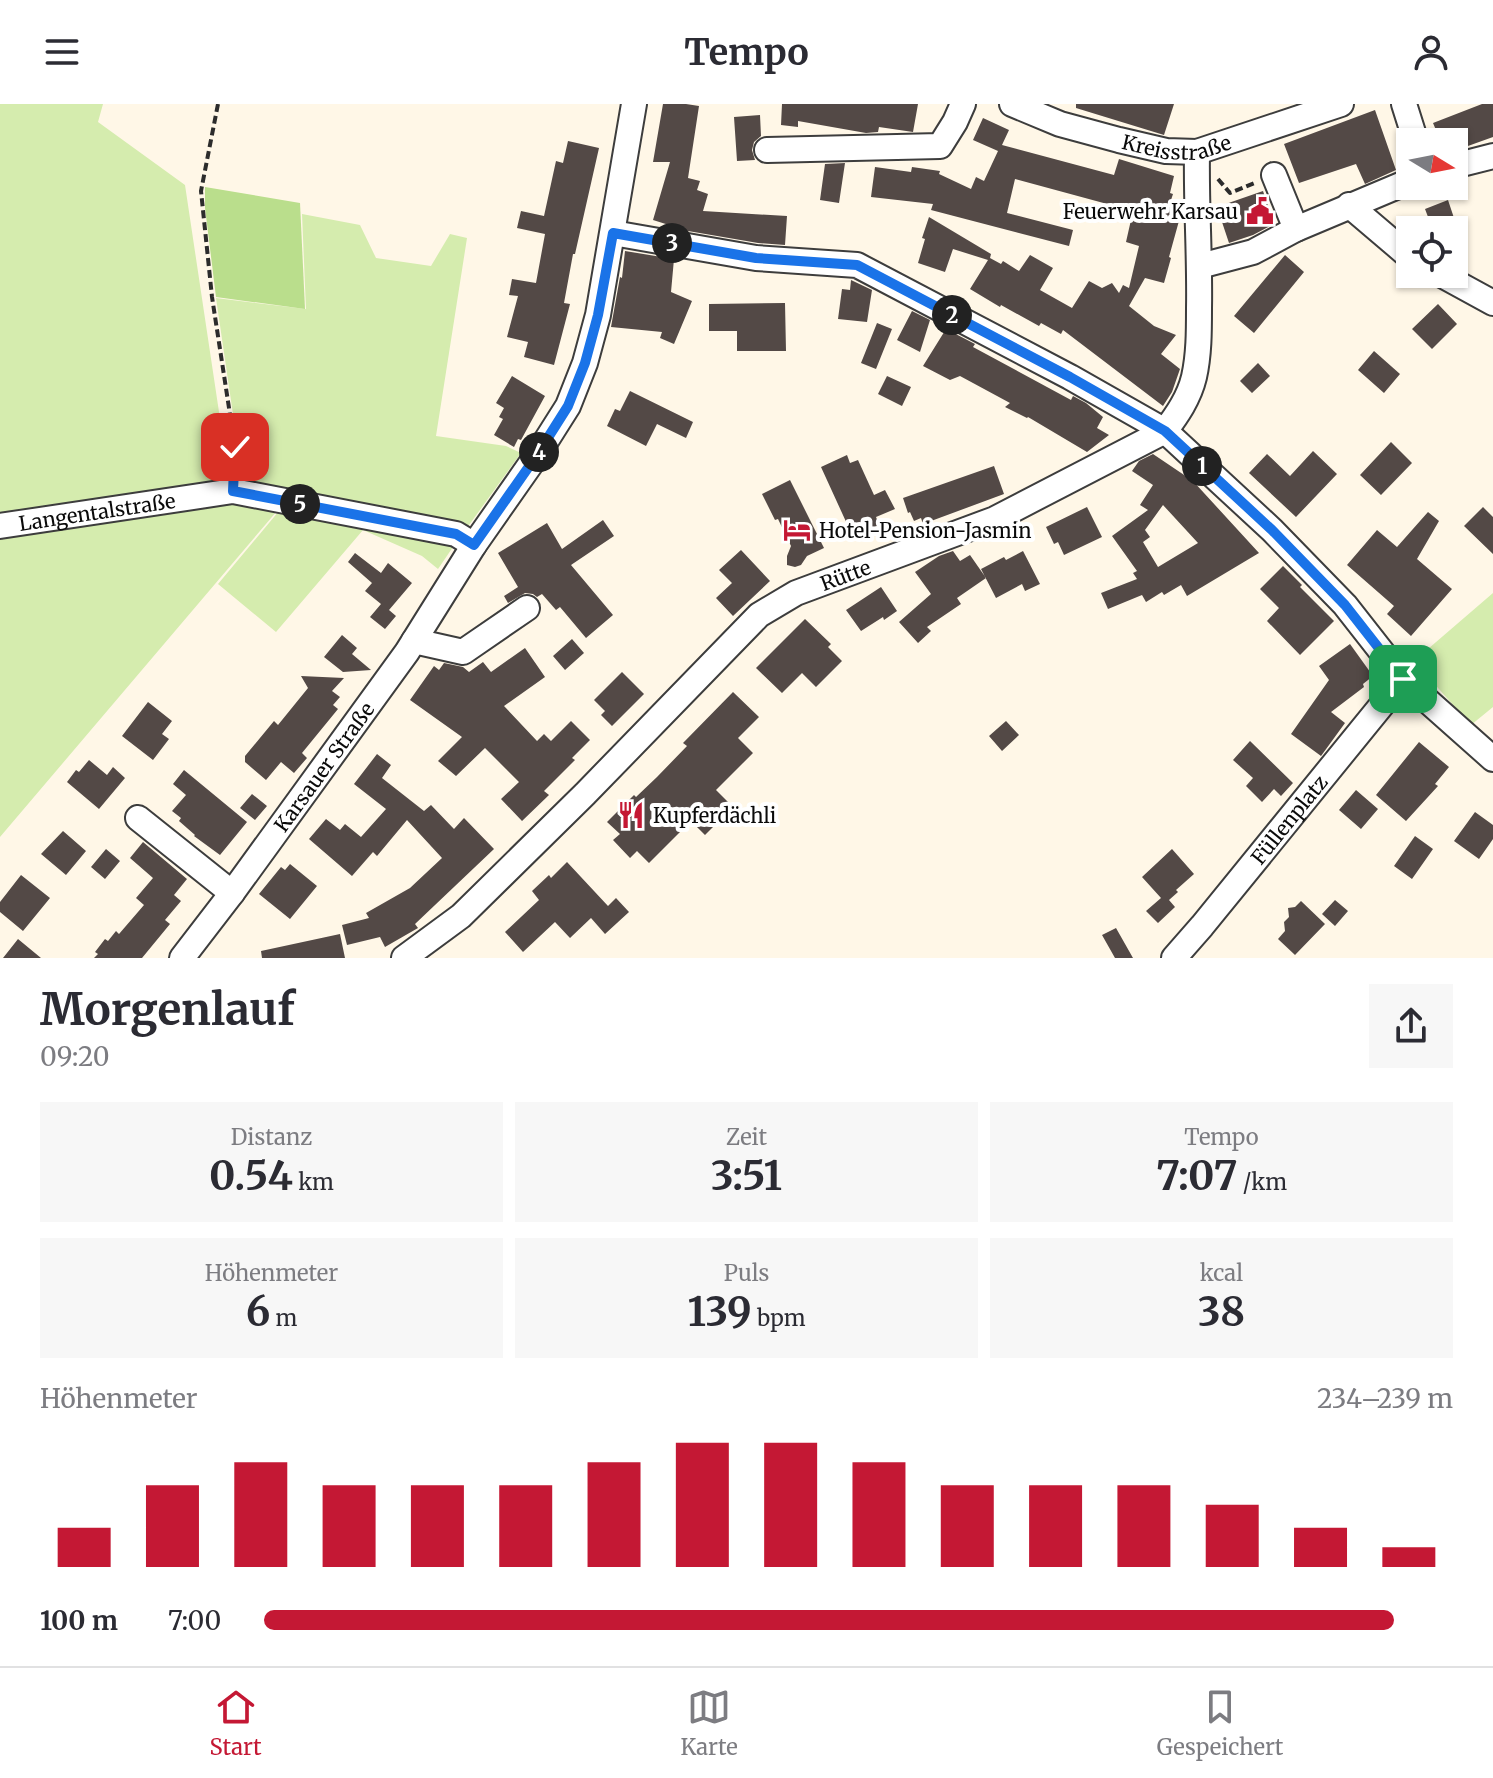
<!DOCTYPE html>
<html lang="de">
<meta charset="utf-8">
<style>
:root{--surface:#fff;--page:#f7f7f7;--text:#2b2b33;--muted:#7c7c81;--line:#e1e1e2;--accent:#c41834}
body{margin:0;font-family:Merriweather,serif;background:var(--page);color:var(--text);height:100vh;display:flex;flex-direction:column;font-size:30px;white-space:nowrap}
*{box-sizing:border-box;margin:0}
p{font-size:26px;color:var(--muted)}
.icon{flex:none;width:44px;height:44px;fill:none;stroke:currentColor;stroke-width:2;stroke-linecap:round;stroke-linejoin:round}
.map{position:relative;height:854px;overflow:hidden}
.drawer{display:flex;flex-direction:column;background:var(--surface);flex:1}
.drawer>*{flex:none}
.needle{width:52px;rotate:100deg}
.controls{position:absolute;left:1396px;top:24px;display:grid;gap:16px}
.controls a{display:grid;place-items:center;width:72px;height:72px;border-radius:0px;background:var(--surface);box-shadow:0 2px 6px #0004;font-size:40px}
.pin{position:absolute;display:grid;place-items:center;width:68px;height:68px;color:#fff;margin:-34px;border-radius:16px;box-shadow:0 4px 12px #0006}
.km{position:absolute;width:40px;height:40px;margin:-20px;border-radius:50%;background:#222;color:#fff;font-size:22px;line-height:40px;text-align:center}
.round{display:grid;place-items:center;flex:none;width:84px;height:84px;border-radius:0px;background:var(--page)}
.overview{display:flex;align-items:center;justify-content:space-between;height:136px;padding:0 40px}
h1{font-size:44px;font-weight:700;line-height:60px}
.metrics{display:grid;grid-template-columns:repeat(3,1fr);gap:12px;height:136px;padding:8px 40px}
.metrics div{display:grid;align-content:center;border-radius:0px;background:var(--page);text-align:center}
.metrics b{font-size:40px;font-weight:700}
.metrics small{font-size:22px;font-weight:400}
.metrics p{font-size:22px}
.chart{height:224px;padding:16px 40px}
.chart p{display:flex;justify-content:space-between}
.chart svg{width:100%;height:144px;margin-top:8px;stroke:var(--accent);stroke-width:6}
ul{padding:0 40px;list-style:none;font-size:26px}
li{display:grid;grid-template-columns:128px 96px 1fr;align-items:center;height:60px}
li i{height:20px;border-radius:10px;background:var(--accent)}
header{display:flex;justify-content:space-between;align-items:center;height:104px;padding:0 40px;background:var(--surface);font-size:36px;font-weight:700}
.dock{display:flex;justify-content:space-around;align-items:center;height:112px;border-top:2px solid var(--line);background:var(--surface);font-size:22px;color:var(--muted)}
.dock a{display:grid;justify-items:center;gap:4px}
.dock .on{color:var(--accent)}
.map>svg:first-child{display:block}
.green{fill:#d5ecae}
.forest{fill:#bade8c}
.building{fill:#534946;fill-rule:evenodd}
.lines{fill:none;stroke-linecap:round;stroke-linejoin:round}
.minor-casing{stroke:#3d3d3d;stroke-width:28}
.path{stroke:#2c2c2c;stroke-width:4;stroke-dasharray:8 4;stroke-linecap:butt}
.minor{stroke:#fff;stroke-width:24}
.route-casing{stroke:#fff;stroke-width:16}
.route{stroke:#1a73e8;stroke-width:10}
.labels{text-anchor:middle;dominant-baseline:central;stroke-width:8;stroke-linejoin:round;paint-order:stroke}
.street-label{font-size:20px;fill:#0a0a0a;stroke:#fff}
.poi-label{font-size:20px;fill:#0a0a0a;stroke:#fff;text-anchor:start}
</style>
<header><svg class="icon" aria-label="menu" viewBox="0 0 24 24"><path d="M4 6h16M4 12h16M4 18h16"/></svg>Tempo<svg class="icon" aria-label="person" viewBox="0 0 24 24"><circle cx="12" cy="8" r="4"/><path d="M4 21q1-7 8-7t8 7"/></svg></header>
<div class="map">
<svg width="1493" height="854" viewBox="0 0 1493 854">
<rect width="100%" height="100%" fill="#fff7e7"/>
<!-- green -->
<path class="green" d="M0,0H103L98,18L185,81L225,348L215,380L0,415Z
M302,110L360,121L376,154L431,162L450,130L467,134L436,332L506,342L521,349L469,421L459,423L265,387L253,376L240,358L216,194L306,205Z
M221,395L283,400L0,733V427Z
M284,401L450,435L453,443L438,465L422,452L363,426L276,528L218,480Z
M1493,489V603L1471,621L1414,557Z"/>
<!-- forest -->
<path class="forest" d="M205,83L300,99L305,205L216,193L205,104Z"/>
<!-- building -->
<path class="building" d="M663,0H686L699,2L688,74L700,77L697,86L708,90L703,107L787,112L785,141L758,139L688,127L653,116L670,58H653Z
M782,0H918L913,28L879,23L878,28L866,29L798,17V23L781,21Z
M1076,0H1174L1164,31L1076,4Z
M1482,0H1493V33L1454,47V38H1441L1433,19Z
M1375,6L1396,66L1365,80L1356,60L1299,79L1284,40Z
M760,11L761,32L754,38L752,46L755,56L737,57L734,13Z
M983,14L1009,26L1002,41L1114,71L1119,55L1174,72L1170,89L1173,90L1169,102L1182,106L1169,153L1171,154L1164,179L1145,174L1129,202L1154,222L1176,231L1161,250L1180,265L1172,288L1163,302L1063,226L1061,230L1041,219L1039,222L1001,201L1000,203L970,185L988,156L953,145L945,168L918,159L925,135L922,134L929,113L991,150L990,154L1001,160L1003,157L1019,167L1030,151L1053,164L1040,186L1072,204L1089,177L1102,184L1112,179L1119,189L1123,181L1129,184L1139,142L1126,138L1133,107L1015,75L1007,109L1073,126L1069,142L931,106L933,100L871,93L875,63L911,68L912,63L940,67L939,70L971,85L976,73L984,77L998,47L973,36Z
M568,37L599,44L575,150H573L564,199L570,200L554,261L524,253L528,238L507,233L518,192L509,191L512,175L536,179L545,130L517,124L521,107L544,112L556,57L563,59Z
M845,59L839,99L820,96L825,60Z
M1263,87L1274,120L1253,131L1229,139L1217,103Z
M1448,96L1458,126H1433L1425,105Z
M625,147L674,155L671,188L692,197L674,240L660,234L662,228L611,223L620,173L622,174Z
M1285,151L1304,168L1254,229L1234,212Z
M851,176L872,186L867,218L838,215L842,185L850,186Z
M785,199L786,247H737V227H709V200Z
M1438,200L1457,220L1432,245L1412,225Z
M912,207L930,216L920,248L897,236Z
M877,219L892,225L876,265L861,259Z
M946,225L975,240L973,243L1071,296L1073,292L1086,299L1103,313L1097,324L1109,331L1087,348L1028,313L1027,314L1005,303L1010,299L960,272L950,276L923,262Z
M1374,247L1400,270L1384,289L1358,266Z
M1258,259L1270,272L1252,289L1240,277Z
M512,272L545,292L521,336L518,335L514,343L494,331L503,315L499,313L504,304L496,299Z
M887,272L911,283L902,302L878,290Z
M630,287L693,318L686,334L657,320L646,342L607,322L615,305L620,307Z
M1391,338L1412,359L1381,391L1360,371Z
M1313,347L1337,370L1296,413L1249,369L1267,350L1290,372Z
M1153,350L1193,377L1259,449L1187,492L1181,481L1164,491L1162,488L1146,498L1142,491L1108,505L1101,489L1137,475L1133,469L1137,467L1112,432L1148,406L1140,401L1153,381L1132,367L1139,357ZM1163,401L1198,439L1158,463L1143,438L1150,433L1145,426Z
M847,351L850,359L858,356L874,391L885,386L895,405L876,413L879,421L853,433L821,363Z
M994,362L1004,390L923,420L921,414L914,417L910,408L908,409L903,394Z
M790,376L824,444L807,452L801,461L795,463L787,461V452L791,442L778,415L775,416L762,390Z
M1087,403L1102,433L1064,451L1058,438L1054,440L1046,423Z
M1483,403L1493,413V450L1464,422Z
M1428,408L1439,417L1417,455L1452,485L1411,532L1387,510L1394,502L1347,461L1377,426L1397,443Z
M603,416L614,432L571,461L613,511L586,534L560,503L556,506L542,490L537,493L533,490L525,489L508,499L504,492L518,483L498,449L547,419L562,445Z
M741,446L770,477L733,512L716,494L732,479L719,466Z
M953,447L960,457L970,451L986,474L957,494L961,500L927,523L931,527L918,539L899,518L931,490L915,468L939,452Z
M1023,447L1040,480L1025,487L1022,480L996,494L981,465L1004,453L1006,456Z
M355,449L381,469L388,459L412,479L389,506L396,512L385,525L370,513L381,500L365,487L372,479L348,458Z
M1283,462L1302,481L1300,483L1334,517L1300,551L1267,517L1279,504L1260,485Z
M881,483L897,507L884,516L883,513L861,527L846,506Z
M805,515L831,540L828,543L842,557L816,583L802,569L782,589L756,564Z
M342,531L357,544L352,550L371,566L343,568L324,553Z
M572,535L584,549L565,566L553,552Z
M1350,540L1373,572L1363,580L1364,583L1331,608L1345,619L1321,652L1291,630L1329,576L1319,562Z
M525,544L545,573L504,602L537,637L544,630L551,637L571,617L590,636L572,654L575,656L544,687L549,691L522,717L501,695L519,678L485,644L456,672L438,657L462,633L410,596L434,562L439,566L444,559L463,563L469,568L483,558L491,568Z
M622,568L644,590L612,622L601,611L605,607L594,596Z
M301,572L344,574L332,587L340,593L333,601L338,605L302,649L307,654L294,669L281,658L266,676L245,658V652L274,617L278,621L308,584Z
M733,588L759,613L738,634L753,649L716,686L733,703L705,731L691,717L649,759L637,747L630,754L613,736L620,730L607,718L634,691L636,693L657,673L687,642L683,639Z
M148,598L172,617L162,630L169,635L153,656L122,632Z
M1006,617L1019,631L1002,647L989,632Z
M1250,637L1293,679L1281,692L1274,685L1262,698L1246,682L1253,674L1233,656Z
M1419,638L1449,663L1435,680L1438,682L1406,717L1376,691Z
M377,650L391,661L382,674L424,707L431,701L454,725L464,714L494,745L415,820L418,824L385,843L380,833L347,841L342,821L369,814L366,809L410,784L442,754L407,716L377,752L373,748L352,772L309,735L326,715L340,726L345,720L361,733L386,705L354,680Z
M89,656L107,671L113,663L125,674L99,705L67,678L76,666L79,668Z
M184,666L247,718L220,751L194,732L195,731L179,717L181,714L172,707L186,691L173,680Z
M1356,686L1378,705L1361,725L1339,706Z
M252,690L267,702L255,716L240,704Z
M1475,708L1493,721V735L1479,755L1454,737Z
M63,727L86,747L66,771L41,750Z
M1415,732L1433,745L1412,775L1394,762Z
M143,738L187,775L174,791L181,797L165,816L170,820L142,854H94L98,850L95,848L105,835L108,837L116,827L119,830L144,801L136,794L153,774L130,754Z
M106,745L120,757L105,775L91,763Z
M1172,745L1194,770L1176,786L1178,788L1169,796L1175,803L1158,819L1146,807L1161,794L1142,773Z
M567,758L608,802L616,794L629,808L605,830L591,814L570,834L555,818L523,848L505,828L539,796L532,787L549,771L551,774Z
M290,760L317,782L290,815L259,790L281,763L285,766Z
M21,771L50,794L23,827L0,808V798Z
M1335,796L1348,807L1335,822L1322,810Z
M1301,797L1325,820L1295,851L1278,835L1285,827L1284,818L1289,813L1288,804L1295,803Z
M1116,824L1133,854H1115L1102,831Z
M340,830L345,854H262L261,847Z
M18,835L41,854H3Z"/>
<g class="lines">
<!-- minor casing -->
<g class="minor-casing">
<g id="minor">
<path id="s1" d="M1012,0L1060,20L1119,36L1166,47L1197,48L1341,0"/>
<path d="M1404,0L1416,38"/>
<path d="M767,46L940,42L955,18L963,0"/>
<path d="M1454,62L1493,52"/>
<path d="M1274,71L1296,125"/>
<path d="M1349,101L1410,153"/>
<path d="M613,129L756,154L857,161L1070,273L1165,327L1272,426L1345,501L1403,575L1493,655"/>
<path d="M1200,162L1253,148L1296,125L1410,77"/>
<path d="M1440,170L1493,199"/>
<path id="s2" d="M0,422L233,387L456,430L474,441"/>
<path d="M414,537L463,548L527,504"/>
<path d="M138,714L232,789"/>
<path id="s3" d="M182,854L232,789L407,548L474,441L537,351L568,302L585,259L598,211L634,0"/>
<path id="s4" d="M404,854L461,812L585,690L759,511L796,489L995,415L1165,327C1177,311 1189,294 1194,273C1199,251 1199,227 1199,204C1200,152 1196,100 1197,48"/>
<path id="s5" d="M1174,854L1202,822L1403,575"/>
</g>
</g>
<!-- path -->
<path class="path" d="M218,0L201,87L212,193L235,343L234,366
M1218,75L1230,89L1257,78"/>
<!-- minor -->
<use href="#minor" class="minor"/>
</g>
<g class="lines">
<!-- route casing -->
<g class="route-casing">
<path id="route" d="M235,343L233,387L456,430L474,441L537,351L568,302L585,259L598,211L613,129L756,154L857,161L1070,273L1165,327L1272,426L1345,501L1403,575"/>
</g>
<!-- route -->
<use href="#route" class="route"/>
</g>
<!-- icons -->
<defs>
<g id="civic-bare" transform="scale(2.16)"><path d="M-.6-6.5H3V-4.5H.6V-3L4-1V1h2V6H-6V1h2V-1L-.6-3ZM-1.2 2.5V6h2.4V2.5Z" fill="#c41834" stroke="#fff" stroke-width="2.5" paint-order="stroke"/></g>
<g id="hotel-bare" transform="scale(2.16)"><path d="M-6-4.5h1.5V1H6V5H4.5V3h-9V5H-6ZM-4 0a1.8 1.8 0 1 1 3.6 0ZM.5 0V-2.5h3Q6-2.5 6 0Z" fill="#c41834" stroke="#fff" stroke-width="2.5" paint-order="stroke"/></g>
<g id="restaurant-bare" transform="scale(2.16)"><path d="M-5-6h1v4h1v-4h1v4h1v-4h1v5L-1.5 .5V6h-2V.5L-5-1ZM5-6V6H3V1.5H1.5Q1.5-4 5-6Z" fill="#c41834" stroke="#fff" stroke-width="2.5" paint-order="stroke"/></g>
</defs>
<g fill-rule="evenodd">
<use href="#civic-bare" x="1260" y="107"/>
<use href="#hotel-bare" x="797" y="426"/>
<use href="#restaurant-bare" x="631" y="711"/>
</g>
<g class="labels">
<!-- street labels -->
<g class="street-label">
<text stroke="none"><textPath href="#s1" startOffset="172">Kreisstraße</textPath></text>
<text stroke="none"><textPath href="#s2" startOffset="98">Langentalstraße</textPath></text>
<text stroke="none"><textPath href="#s4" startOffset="590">Rütte</textPath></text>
<text stroke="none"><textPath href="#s3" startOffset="238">Karsauer Straße</textPath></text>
<text stroke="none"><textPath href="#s5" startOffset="180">Füllenplatz</textPath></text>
</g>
<!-- poi labels -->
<g class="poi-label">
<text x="1238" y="107" text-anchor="end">Feuerwehr Karsau</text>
<text x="819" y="426">Hotel-Pension-Jasmin</text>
<text x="653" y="711">Kupferdächli</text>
</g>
</g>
</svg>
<div class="controls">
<a><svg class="needle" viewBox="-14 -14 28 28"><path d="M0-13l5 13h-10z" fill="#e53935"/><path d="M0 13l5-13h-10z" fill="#7c7c81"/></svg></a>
<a><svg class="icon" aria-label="locate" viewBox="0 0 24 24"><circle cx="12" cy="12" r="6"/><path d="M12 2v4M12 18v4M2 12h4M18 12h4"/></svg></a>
</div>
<div class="pin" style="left:1403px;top:575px;background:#1e9e55"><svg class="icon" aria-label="arrive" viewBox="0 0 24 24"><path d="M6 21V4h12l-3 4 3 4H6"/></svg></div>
<div class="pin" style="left:235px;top:343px;background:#d93025"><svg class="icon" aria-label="check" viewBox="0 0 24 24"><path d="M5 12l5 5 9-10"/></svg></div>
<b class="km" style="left:1202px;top:362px">1</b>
<b class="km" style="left:952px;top:211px">2</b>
<b class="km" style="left:672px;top:139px">3</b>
<b class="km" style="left:539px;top:348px">4</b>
<b class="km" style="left:300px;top:400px">5</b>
</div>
<section class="drawer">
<div class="overview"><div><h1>Morgenlauf</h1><p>09:20</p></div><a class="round"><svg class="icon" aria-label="share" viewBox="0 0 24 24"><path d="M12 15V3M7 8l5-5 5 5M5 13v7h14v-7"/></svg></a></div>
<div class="metrics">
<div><p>Distanz</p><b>0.54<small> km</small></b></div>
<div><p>Zeit</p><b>3:51</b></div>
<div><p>Tempo</p><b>7:07<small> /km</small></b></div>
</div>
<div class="metrics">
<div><p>Höhenmeter</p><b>6<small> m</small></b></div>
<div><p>Puls</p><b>139<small> bpm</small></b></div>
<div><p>kcal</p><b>38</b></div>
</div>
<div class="chart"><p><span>Höhenmeter</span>234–239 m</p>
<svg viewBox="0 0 160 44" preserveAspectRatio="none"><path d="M5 44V32M15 44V19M25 44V12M35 44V19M45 44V19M55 44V19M65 44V12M75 44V6M85 44V6M95 44V12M105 44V19M115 44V19M125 44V19M135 44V25M145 44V32M155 44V38"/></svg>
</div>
<ul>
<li><b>100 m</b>7:00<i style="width:95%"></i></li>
</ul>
</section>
<nav class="dock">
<a class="on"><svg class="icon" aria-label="home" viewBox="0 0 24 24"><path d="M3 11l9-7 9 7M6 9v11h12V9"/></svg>Start</a>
<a><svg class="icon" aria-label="map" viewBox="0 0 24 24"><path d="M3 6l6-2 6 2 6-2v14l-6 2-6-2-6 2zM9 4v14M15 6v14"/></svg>Karte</a>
<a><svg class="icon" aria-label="saved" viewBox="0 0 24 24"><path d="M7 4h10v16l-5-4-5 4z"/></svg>Gespeichert</a>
</nav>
